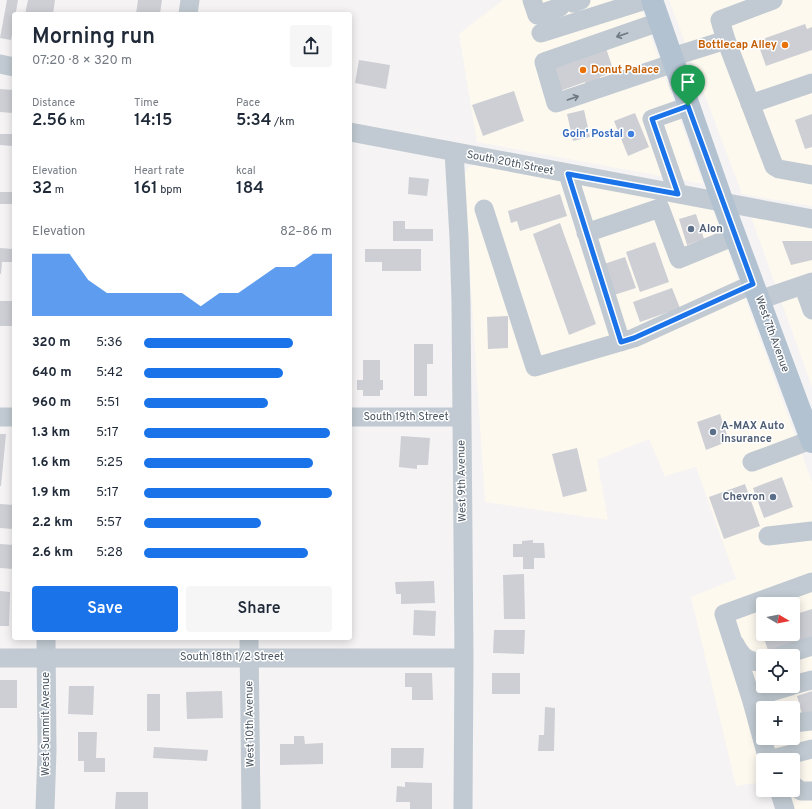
<!DOCTYPE html>
<meta charset="utf-8">
<style>
:root{--surface:#fff;--page:#f6f6f7;--text:#1f2937;--muted:#747a83;--accent:#1a73e8}
body{margin:0;font-family:Overpass,sans-serif;background:var(--page);color:var(--text);height:100vh;display:flex;flex-direction:column;font-size:15px;white-space:nowrap}
*{box-sizing:border-box;margin:0}
p{font-size:13px;color:var(--muted)}
.icon{flex:none;width:22px;height:22px;fill:none;stroke:currentColor;stroke-width:2;stroke-linecap:round;stroke-linejoin:round}
.map{position:relative;flex:1;overflow:hidden}
.side{position:absolute;left:12px;top:12px;width:340px;height:628px;display:flex;flex-direction:column;background:var(--surface);border-radius:4px;box-shadow:0 2px 10px #0003}
.side>*{flex:none}
.needle{width:26px;rotate:100deg}
.buttons{position:absolute;left:756px;top:597px;display:grid;gap:8px}
.buttons a{display:grid;place-items:center;width:44px;height:44px;border-radius:4px;background:var(--surface);box-shadow:0 2px 10px #0003;font-size:20px}
.pin{position:absolute;display:grid;place-items:center;width:34px;height:34px;color:#fff;margin:-41px -17px;border-radius:50% 50% 50% 0;rotate:-45deg;box-shadow:0 0 4px #0007}
.pin .icon{rotate:45deg}
.round{display:grid;place-items:center;flex:none;width:42px;height:42px;border-radius:4px;background:var(--page)}
.headline{display:flex;align-items:center;justify-content:space-between;height:68px;padding:0 20px}
h1{font-size:22px;font-weight:600;line-height:30px}
.stats{display:grid;grid-template-columns:repeat(3,1fr);gap:6px;height:68px;padding:4px 20px}
.stats div{display:grid;align-content:center}
.stats b{font-size:17px;font-weight:600}
.stats small{font-size:11px;font-weight:400}
.stats p{font-size:11px}
.chart{height:112px;padding:8px 20px}
.chart p{display:flex;justify-content:space-between}
.chart svg{width:100%;height:72px;margin-top:4px;fill:var(--accent);opacity:.7}
.cta{display:flex;gap:8px;margin-top:auto;padding:8px 20px}
.cta a{flex:1;height:46px;border-radius:4px;background:var(--accent);color:#fff;font-size:16px;font-weight:600;line-height:46px;text-align:center}
.cta a+a{background:var(--page);color:var(--text)}
ul{padding:0 20px;list-style:none;font-size:13px}
li{display:grid;grid-template-columns:64px 48px 1fr;align-items:center;height:30px}
li i{height:10px;border-radius:5px;background:var(--accent)}
.map>svg:first-child{display:block}
.commercial{fill:#fdf9ef;fill-rule:evenodd}
.building{fill:#cdcfd5}
.lines{fill:none;stroke-linecap:round;stroke-linejoin:round}
.minor{stroke:#c1cad2;stroke-width:19}
.major{stroke:#b3c2d1;stroke-width:22}
.oneway{stroke:#6e7983}
.route-casing{stroke:#fff;stroke-width:8}
.route{stroke:#1a73e8;stroke-width:5}
.food-dot{fill:#e8710a;stroke:#fff;stroke-width:1.5}
.shop-dot{fill:#3f7fe0;stroke:#fff;stroke-width:1.5}
.service-dot{fill:#5c6f8a;stroke:#fff;stroke-width:1.5}
.labels{text-anchor:middle;dominant-baseline:central;stroke-width:3;stroke-linejoin:round;paint-order:stroke}
.food-label{font-size:11px;font-weight:bold;fill:#c56008;stroke:#fff;text-anchor:end}
.shop-label{font-size:11px;font-weight:bold;fill:#366cbe;stroke:#fff;text-anchor:end}
.street-label{font-size:11px;fill:#4a5661;stroke:#fff}
.service-label{font-size:11px;font-weight:bold;fill:#4e5e75;stroke:#fff;text-anchor:start}
</style>
<div class="map">
<svg width="812" height="809" viewBox="0 0 812 809">
<rect width="100%" height="100%" fill="#f5f3f3"/>
<!-- commercial -->
<path class="commercial" d="M503,0H638L703,184L477,142L459,34Z
M669,0H812V206L742,194Z
M479,163L712,207L812,482V809H776L769,790H793V760H763V782L736,786L691,597L736,579L696,467L665,476L649,439L597,460L608,520L485,502L464,182V174L469,167ZM763,604H793V634H763ZM763,656H793V686H763ZM763,708H793V738H763Z
M750,214L812,224V387Z"/>
<!-- building -->
<path class="building" d="M7,0H18L11,40L0,38Z
M28,0H55L53,14H25Z
M138,0H162L160,14H136Z
M805,24L807,29L812,27V50L766,66L757,41Z
M606,48L614,72L600,77L601,80L586,85L585,82L560,91L552,68Z
M359,60L390,65L386,89L355,83Z
M0,89L14,90L13,113L0,112Z
M514,91L524,121L483,136L472,105Z
M584,110L590,137L573,141L567,114Z
M635,113L649,147L628,156L614,121Z
M812,114V147L805,149L795,120Z
M0,134H12V146L0,145Z
M409,177L429,179L427,196L408,194Z
M0,192H14V204H0Z
M560,194L567,216L520,231L517,221L511,223L508,211Z
M696,214L704,239L687,245L679,219Z
M393,221H405V229H433V241H393Z
M560,223L596,324L569,335L533,234Z
M782,241H812V260L791,265Z
M655,242L669,282L640,292L626,252Z
M0,248L13,249L12,262H2L1,274H0Z
M365,249H421V271H382V262H365Z
M625,257L636,288L614,295L604,264Z
M672,288L680,308L640,322L633,302Z
M0,301H13V326H0Z
M508,316V348L488,349L487,317Z
M414,344H433V364H427V396H414Z
M363,360H380V380H383V390H380V396H363V390H357V380H363Z
M720,414L729,441L706,450L697,422Z
M0,434H6L1,486H0Z
M401,436L430,438L428,465H417V469L399,467Z
M577,448L587,491L563,497L552,454Z
M782,477L793,507L764,518L753,488Z
M745,484L760,526L724,539L709,497Z
M0,504L14,505L13,529L0,528Z
M533,540V543H544L545,558H534V569H523V557H513V544H522V541Z
M0,544L14,545V569L0,568Z
M524,574L525,619H504L503,575Z
M434,581L435,603L401,604V594H396L395,582Z
M0,591L10,592L9,626H0Z
M812,609V638L769,653L760,627L763,626V634H793V615Z
M414,610L436,611L435,636L413,635Z
M494,630H525L524,654L493,653Z
M405,673H432L433,700H412V687H405Z
M492,673H520V694H492Z
M0,680H17V708H0Z
M69,686H94L93,715L68,714Z
M222,691L223,718L187,719L186,692Z
M812,691V715L803,717L797,696Z
M147,694H160V731H147Z
M545,707L555,708L554,751H538L539,735H544Z
M78,732H97L96,758H105V772H84V761H78Z
M294,736H304L305,744L323,743V764L280,765V744H294Z
M154,747L208,750L207,761L153,758Z
M391,748H424L423,768H391Z
M405,782L432,783V809H410V802H396L397,786L405,787Z
M116,792H148V809H115Z"/>
<g class="lines">
<!-- minor -->
<path class="minor" d="M532,0L537,15L560,7
M573,3L581,0
M188,14L190,0
M659,22L544,62L556,103L674,63
M541,33L646,0
M726,40L720,20L773,0
M672,57L726,40L774,166L779,169L812,175
M0,64L14,67
M750,104L812,83
M350,132L812,219
M454,152L459,237L461,302L464,658L463,809
M568,174L621,342
M678,194L652,119L689,106
M484,209L535,367L634,338L753,284
M586,233L660,208L679,259L735,236
M803,285L812,310
M759,300L812,282
M0,417H14
M350,417H461
M752,462L811,440
M768,536L812,531
M249,638L251,809
M735,644C741,656 749,664 763,661
M780,656L812,646
M0,658H464
M793,685L812,680
M751,698L724,614L812,582
M793,723L812,721
M768,760L751,698L791,686
M768,760L812,749
M793,785L801,791H812
M779,790L785,809
M45,809L47,751L46,638"/>
<!-- major -->
<path class="major" d="M652,0L723,203L812,442"/>
</g>
<!-- one-way arrows -->
<defs><path id="oneway-shaft" d="M-6 0H5M1.5-3L5.5 0L1.5 3" fill="none" stroke-width="1.6" stroke-linecap="round" stroke-linejoin="round"/></defs>
<g class="oneway">
<use href="#oneway-shaft" transform="translate(622 35) rotate(161)"/>
<use href="#oneway-shaft" transform="translate(573 98) rotate(-19)"/>
</g>
<g class="lines">
<!-- route casing -->
<g class="route-casing">
<path id="route" d="M688,106L753,284L634,338L621,342L568,174L678,194L652,119Z"/>
</g>
<!-- route -->
<use href="#route" class="route"/>
</g>
<!-- markers -->
<g class="food-dot">
<circle cx="785" cy="45" r="4"/>
<circle cx="583" cy="70" r="4"/>
</g>
<circle class="shop-dot" cx="631" cy="134" r="4"/>
<g class="service-dot">
<circle cx="691" cy="229" r="4"/>
<circle cx="713" cy="432" r="4"/>
<circle cx="773" cy="497" r="4"/>
</g>
<g class="labels">
<!-- food labels -->
<g class="food-label">
<text x="777" y="45">Bottlecap Alley</text>
<text x="591" y="70" text-anchor="start">Donut Palace</text>
</g>
<!-- shop labels -->
<g class="shop-label">
<text x="623" y="134">Goin' Postal</text>
</g>
<!-- street labels -->
<g class="street-label">
<text transform="translate(510 163) rotate(11)">South 20th Street</text>
<text transform="translate(772 334) rotate(70)">West 7th Avenue</text>
<text x="406" y="417">South 19th Street</text>
<text transform="translate(462 481) rotate(-91)">West 9th Avenue</text>
<text x="232" y="657">South 18th 1/2 Street</text>
<text transform="translate(46 724) rotate(-90)">West Summit Avenue</text>
<text transform="translate(250 724) rotate(-91)">West 10th Avenue</text>
</g>
<!-- service labels -->
<g class="service-label">
<text x="699" y="229">Alon</text>
<text x="721" y="426">A-MAX Auto<tspan x="721" dy="13">Insurance</tspan></text>
<text x="765" y="497" text-anchor="end">Chevron</text>
</g>
</g>
</svg>
<div class="buttons">
<a><svg class="needle" viewBox="-14 -14 28 28"><path d="M0-13l5 13h-10z" fill="#e53935"/><path d="M0 13l5-13h-10z" fill="#747a83"/></svg></a>
<a><svg class="icon" aria-label="locate" viewBox="0 0 24 24"><circle cx="12" cy="12" r="6"/><path d="M12 2v4M12 18v4M2 12h4M18 12h4"/></svg></a>
<a>+</a>
<a>−</a>
</div>
<div class="pin" style="left:688px;top:106px;background:#1e9e55"><svg class="icon" aria-label="arrive" viewBox="0 0 24 24"><path d="M6 21V4h12l-3 4 3 4H6"/></svg></div>
<section class="side">
<div class="headline"><div><h1>Morning run</h1><p>07:20 · 8 × 320 m</p></div><a class="round"><svg class="icon" aria-label="share" viewBox="0 0 24 24"><path d="M12 15V3M7 8l5-5 5 5M5 13v7h14v-7"/></svg></a></div>
<div class="stats">
<div><p>Distance</p><b>2.56<small> km</small></b></div>
<div><p>Time</p><b>14:15</b></div>
<div><p>Pace</p><b>5:34<small> /km</small></b></div>
</div>
<div class="stats">
<div><p>Elevation</p><b>32<small> m</small></b></div>
<div><p>Heart rate</p><b>161<small> bpm</small></b></div>
<div><p>kcal</p><b>184</b></div>
</div>
<div class="chart"><p><span>Elevation</span>82–86 m</p>
<svg viewBox="0 0 160 44" preserveAspectRatio="none"><path d="M0 44V6L10 6L20 6L30 22L40 30L50 30L60 30L70 30L80 30L90 38L100 30L110 30L120 22L130 14L140 14L150 6L160 6V44z"/></svg>
</div>
<ul>
<li><b>320 m</b>5:36<i style="width:79%"></i></li>
<li><b>640 m</b>5:42<i style="width:74%"></i></li>
<li><b>960 m</b>5:51<i style="width:66%"></i></li>
<li><b>1.3 km</b>5:17<i style="width:99%"></i></li>
<li><b>1.6 km</b>5:25<i style="width:90%"></i></li>
<li><b>1.9 km</b>5:17<i style="width:100%"></i></li>
<li><b>2.2 km</b>5:57<i style="width:62%"></i></li>
<li><b>2.6 km</b>5:28<i style="width:87%"></i></li>
</ul>
<div class="cta"><a>Save</a><a>Share</a></div>
</section>
</div>
